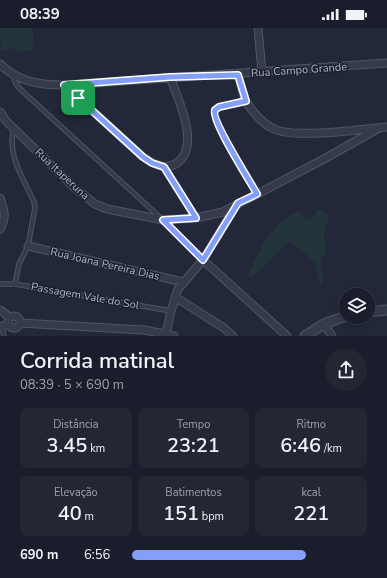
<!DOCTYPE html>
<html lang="pt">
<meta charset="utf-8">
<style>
:root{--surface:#1a1e2c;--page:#232734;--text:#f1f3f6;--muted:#9fa2a9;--line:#383c48;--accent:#849ff8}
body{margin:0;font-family:"Nunito Sans",sans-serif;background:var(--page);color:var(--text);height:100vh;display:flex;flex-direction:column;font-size:15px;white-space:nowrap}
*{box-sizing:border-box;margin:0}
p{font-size:13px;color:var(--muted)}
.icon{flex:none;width:22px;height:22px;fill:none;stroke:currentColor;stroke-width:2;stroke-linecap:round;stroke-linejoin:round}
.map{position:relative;height:308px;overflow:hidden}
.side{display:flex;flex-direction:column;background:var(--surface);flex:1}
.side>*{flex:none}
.tools{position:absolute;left:339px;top:260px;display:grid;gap:8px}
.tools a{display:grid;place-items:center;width:36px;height:36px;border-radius:50%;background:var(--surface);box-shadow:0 2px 6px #0003,0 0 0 1px var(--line);font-size:20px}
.pin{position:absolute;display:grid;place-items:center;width:34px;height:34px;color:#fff;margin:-17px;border-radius:8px;box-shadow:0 2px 6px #0006}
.round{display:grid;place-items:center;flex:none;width:42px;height:42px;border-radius:21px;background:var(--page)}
.summary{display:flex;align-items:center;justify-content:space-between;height:68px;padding:0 20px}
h1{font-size:22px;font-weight:600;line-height:30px}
.metrics{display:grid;grid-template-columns:repeat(3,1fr);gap:6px;height:68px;padding:4px 20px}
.metrics div{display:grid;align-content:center;border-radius:8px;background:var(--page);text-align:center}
.metrics b{font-size:20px;font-weight:600}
.metrics small{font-size:11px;font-weight:400}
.metrics p{font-size:11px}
ul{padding:0 20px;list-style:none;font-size:13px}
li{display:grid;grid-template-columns:64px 48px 1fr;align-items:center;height:30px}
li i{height:10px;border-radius:5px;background:var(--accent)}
.status{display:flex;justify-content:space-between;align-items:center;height:28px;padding:0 20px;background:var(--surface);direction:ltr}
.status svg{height:11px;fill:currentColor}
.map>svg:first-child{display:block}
.green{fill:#23353b}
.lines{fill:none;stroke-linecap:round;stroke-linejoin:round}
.service-casing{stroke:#505565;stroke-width:5.5}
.minor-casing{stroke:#505565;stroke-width:9}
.tertiary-casing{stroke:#505565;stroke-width:11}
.path{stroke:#415258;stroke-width:1;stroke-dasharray:3 3;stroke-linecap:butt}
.service{stroke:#353b4a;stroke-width:3.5}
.minor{stroke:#353b4a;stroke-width:7}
.tertiary{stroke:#353b4a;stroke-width:9}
.route-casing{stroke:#fff;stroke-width:8}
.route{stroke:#849ff8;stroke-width:5}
.labels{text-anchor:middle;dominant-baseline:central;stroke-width:3;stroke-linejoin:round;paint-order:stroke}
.street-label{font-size:11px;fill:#b0b5c6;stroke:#1b202f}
</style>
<div class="status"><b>08:39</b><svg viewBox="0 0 49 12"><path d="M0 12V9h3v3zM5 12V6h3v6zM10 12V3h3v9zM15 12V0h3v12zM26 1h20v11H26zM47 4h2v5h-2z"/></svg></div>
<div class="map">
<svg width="387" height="308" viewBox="0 0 387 308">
<rect width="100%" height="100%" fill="#22283a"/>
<!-- green -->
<path class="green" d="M0,0H33L34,22L18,24L16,20L1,23Z
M317,182L325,184L328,187V194L324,206L326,226L321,230L323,255L320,257L315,234L291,214L288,213L251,250L248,247C261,221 269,197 297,184L302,186L306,193L313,189Z"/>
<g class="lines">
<!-- service casing -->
<g class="service-casing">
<path id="service" d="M13,47L15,54L19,60L163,192L202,232
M246,73L219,79L215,82C210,91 250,153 257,165
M14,101C6,126 24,151 34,174L35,180L28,218L19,236L15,256
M0,256H15L171,283
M2,299L4,308"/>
</g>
<!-- minor casing -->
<g class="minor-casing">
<path id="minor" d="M258,0L262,44
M0,36C18,54 40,57 64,57L387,35
M238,47C241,55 242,65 246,73C252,84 263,96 274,101C295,111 361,101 387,99
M88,55L85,67L89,79
M64,57L143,129C154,136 165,143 177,135C201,118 178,71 170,49
M0,84L6,93L75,160L95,176L107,181L163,192L196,190L223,184L324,131L379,100
M0,170C4,181 7,190 0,201
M28,218L183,254
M203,232L287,308
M175,269L224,300L233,308
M0,282L10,289
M8 294a6 6 0 1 1 12 0a6 6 0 1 1-12 0Z
M20,295L144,302L174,308
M324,296L332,308
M0,299L8,296
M166,306L171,283L178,261L203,232L237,176"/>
</g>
<!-- tertiary casing -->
<g class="tertiary-casing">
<path id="tertiary" d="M368,284L387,282
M305,308L324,296L346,288"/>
</g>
<!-- path -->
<path class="path" d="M167,145L191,183"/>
<!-- service -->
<use href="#service" class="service"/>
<!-- minor -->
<use href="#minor" class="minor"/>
<!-- tertiary -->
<use href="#tertiary" class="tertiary"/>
</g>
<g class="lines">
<!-- route casing -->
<g class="route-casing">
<path id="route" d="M238,47L246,73L219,79L215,82C210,91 250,153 257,166L238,175L203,232L163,192L196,190L164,139L152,135L143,129L64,57L170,49Z"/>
</g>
<!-- route -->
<use href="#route" class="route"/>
</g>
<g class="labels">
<!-- street labels -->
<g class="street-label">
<text transform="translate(299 42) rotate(-4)">Rua Campo Grande</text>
<text transform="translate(62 146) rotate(43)">Rua Itaperuna</text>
<text transform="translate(105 236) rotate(13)">Rua Joana Pereira Dias</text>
<text transform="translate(85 268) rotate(10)">Passagem Vale do Sol</text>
</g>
</g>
</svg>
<div class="tools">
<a><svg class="icon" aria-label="layers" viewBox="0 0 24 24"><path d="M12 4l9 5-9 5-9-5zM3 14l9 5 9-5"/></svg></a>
</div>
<div class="pin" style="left:78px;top:70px;background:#1e9e55"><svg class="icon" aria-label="arrive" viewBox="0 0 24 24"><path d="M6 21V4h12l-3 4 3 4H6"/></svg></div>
</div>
<section class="side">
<div class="summary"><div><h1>Corrida matinal</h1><p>08:39 · 5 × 690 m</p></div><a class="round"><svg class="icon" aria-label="share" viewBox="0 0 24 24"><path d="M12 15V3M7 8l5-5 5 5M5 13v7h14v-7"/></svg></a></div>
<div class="metrics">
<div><p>Distância</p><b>3.45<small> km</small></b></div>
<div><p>Tempo</p><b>23:21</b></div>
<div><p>Ritmo</p><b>6:46<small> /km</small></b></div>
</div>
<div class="metrics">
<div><p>Elevação</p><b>40<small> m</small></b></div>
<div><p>Batimentos</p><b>151<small> bpm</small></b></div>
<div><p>kcal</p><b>221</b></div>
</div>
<ul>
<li><b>690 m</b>6:56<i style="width:74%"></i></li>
</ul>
</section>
